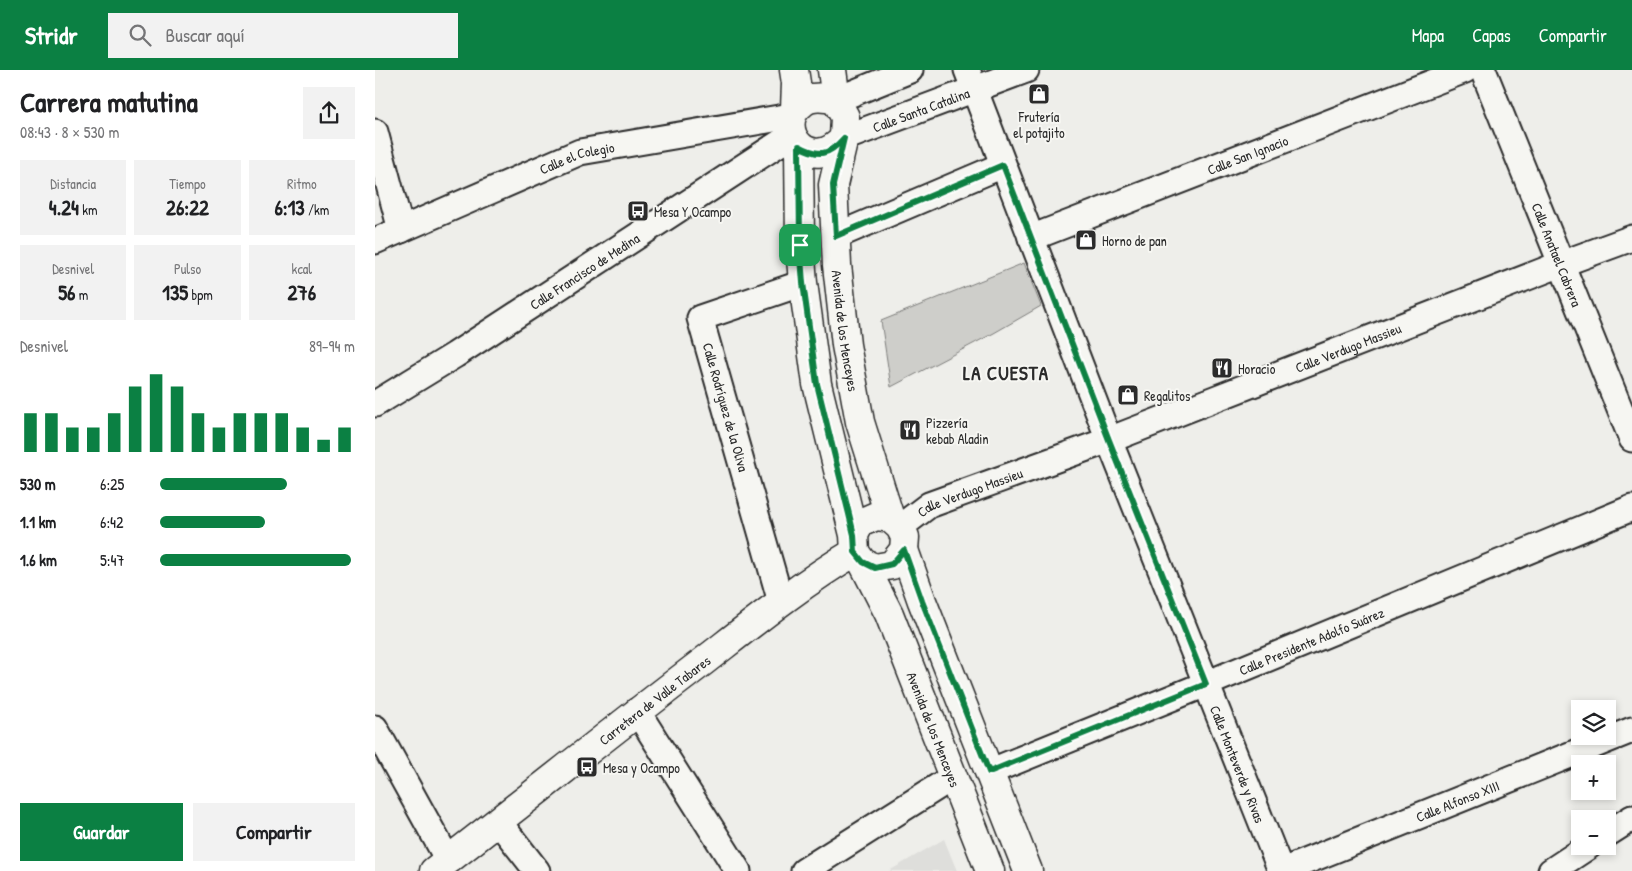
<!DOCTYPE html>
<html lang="es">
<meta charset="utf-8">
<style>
:root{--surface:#fff;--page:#f2f2f2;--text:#202124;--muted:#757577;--accent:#0b8043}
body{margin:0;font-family:"Patrick Hand",sans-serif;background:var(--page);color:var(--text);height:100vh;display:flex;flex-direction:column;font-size:19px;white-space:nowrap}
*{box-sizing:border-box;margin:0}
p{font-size:16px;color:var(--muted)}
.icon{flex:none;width:28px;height:28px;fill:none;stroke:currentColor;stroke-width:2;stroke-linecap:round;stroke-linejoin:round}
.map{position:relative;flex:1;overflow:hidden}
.sheet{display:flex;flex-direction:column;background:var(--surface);width:375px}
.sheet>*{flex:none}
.tools{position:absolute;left:1196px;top:630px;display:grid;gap:10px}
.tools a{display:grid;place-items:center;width:45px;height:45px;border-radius:0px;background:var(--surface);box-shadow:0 2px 8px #0003;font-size:25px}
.pin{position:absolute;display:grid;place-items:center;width:42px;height:42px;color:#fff;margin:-21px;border-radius:10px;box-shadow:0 2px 8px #0006}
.round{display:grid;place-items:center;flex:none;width:52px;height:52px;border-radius:0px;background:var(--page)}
.headline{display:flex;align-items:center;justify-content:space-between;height:85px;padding:0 20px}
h1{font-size:28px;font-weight:800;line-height:38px}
.figures{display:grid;grid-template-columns:repeat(3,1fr);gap:8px;height:85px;padding:5px 20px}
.figures div{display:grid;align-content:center;border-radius:0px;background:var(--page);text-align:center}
.figures b{font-size:21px;font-weight:800}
.figures small{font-size:14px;font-weight:400}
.figures p{font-size:14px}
.chart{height:140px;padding:10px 20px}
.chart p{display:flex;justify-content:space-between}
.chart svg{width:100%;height:90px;margin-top:5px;stroke:var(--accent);stroke-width:6}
.action{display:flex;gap:10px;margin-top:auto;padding:10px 20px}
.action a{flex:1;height:58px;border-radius:0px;background:var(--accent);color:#fff;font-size:20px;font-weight:800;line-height:58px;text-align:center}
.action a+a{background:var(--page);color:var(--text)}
ul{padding:0 20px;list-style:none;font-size:16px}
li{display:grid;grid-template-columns:80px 60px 1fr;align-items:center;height:38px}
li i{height:12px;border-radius:6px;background:var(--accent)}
header{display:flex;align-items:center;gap:30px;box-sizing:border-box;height:70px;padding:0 25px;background:var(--accent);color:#fff}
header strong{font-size:24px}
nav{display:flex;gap:28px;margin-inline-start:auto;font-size:18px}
.search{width:350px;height:45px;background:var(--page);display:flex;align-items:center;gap:12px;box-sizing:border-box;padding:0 18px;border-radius:0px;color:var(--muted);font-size:19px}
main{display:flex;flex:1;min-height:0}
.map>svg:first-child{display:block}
.built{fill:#dededb}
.green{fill:#cececa;stroke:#7c7c7a}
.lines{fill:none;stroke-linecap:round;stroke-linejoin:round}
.minor-casing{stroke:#2b2b2b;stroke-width:29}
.major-casing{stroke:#2b2b2b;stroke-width:31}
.minor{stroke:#f6f6f2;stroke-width:25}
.major{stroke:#f6f6f2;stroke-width:28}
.route-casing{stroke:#fff;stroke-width:10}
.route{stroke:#0b8043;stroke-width:6}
.labels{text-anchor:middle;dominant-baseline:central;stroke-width:4;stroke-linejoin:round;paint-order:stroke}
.street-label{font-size:14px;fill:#2b2b2b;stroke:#f6f6f2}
.poi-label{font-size:14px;fill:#2b2b2b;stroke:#f6f6f2;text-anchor:start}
.district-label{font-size:19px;font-weight:bold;letter-spacing:1px;fill:#2b2b2b;stroke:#f6f6f2}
</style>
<header>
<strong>Stridr</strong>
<div class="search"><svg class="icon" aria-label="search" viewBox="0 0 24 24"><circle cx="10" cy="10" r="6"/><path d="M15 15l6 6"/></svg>Buscar aquí</div>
<nav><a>Mapa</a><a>Capas</a><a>Compartir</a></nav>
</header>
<main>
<section class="sheet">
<div class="headline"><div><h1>Carrera matutina</h1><p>08:43 · 8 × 530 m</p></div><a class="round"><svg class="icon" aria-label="share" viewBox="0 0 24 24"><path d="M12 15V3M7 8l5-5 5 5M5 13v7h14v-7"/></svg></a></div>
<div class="figures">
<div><p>Distancia</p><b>4.24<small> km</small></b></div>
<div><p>Tiempo</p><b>26:22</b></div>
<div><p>Ritmo</p><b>6:13<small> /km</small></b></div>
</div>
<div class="figures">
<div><p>Desnivel</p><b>56<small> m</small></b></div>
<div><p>Pulso</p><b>135<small> bpm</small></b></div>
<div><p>kcal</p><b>276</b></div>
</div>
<div class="chart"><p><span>Desnivel</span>89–94 m</p>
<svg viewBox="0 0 160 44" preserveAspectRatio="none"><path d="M5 44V25M15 44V25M25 44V32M35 44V32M45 44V25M55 44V12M65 44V6M75 44V12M85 44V25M95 44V32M105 44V25M115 44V25M125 44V25M135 44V32M145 44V38M155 44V32"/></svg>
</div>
<ul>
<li><b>530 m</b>6:25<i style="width:65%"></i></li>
<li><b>1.1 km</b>6:42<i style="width:54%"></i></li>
<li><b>1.6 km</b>5:47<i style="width:98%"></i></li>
</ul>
<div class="action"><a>Guardar</a><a>Compartir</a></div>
</section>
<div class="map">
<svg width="1257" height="801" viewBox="0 0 1257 801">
<rect width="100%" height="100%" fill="#eeeeea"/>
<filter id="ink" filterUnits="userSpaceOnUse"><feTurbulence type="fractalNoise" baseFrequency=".02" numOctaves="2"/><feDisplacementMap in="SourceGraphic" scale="10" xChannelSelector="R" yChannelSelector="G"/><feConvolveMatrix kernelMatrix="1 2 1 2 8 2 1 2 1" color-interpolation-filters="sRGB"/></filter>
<g filter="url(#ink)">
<!-- built -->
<path class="built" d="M569,769L582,801H514Z"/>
<!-- green -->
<path class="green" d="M649,193L666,236L619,263L516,317L506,251Z"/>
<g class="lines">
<!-- minor casing -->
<g class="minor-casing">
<g id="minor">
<path id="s1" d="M592,0L734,370L906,801"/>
<path id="s2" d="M1108,0L1257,369"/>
<path d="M461,30L535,0"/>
<path d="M0,62L26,160"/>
<path id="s3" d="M469,68L651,0"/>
<path d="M461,166L628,95"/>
<path id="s4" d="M656,168L1090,0"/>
<path id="s5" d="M0,171L205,82L416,46"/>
<path id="s6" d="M0,334L80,285L417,65"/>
<path id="s7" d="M525,457L554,435L734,370L1186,194L1257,168"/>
<path d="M406,532L325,248L428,213"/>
<path d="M262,641L363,801"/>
<path d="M0,658L73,790"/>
<path id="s8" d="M614,702L831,614L1257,438"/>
<path d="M123,751L162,801"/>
<path d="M1232,764L1257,748"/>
<path d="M429,801L578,707"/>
<path id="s9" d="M907,801L1257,660"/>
<path d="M1176,801L1214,776"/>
</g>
</g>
<!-- major casing -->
<g class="major-casing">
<g id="major">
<path d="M419,0L421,13L420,39"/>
<path id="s10" d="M457,0L461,30L470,47L469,68L458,115L462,195L471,275L485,352L515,448"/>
<path d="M461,30C453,28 443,26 434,29C431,30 427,33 425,35C398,57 434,108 469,68"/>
<path d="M424,76L425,175L428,213L442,314L479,465L480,482L488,493L500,498L517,495L529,480L530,467L525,457L515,448L501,446L485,453L479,465"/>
<path d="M529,480L547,531L653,801"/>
<path id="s11" d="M488,493L514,544L615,801"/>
<path id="s12" d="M59,801C149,732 238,660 329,591C378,553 426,514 480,482"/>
</g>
</g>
<!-- minor -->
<use href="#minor" class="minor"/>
<!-- major -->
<use href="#major" class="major"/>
</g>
</g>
<g class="lines" filter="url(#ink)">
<!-- route casing -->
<g class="route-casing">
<path id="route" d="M469,68L458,115L461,166L628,95L734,370L831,614L614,702L547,531L529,480L517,494L500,498L488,492L480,482L479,465L474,444L442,314L428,213L425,175L424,76C444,87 453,86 469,68Z"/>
</g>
<!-- route -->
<use href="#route" class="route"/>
</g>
<!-- icons -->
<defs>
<g id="shop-square" transform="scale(1.125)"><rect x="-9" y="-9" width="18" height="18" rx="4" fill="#2b2b2b" stroke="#f6f6f2"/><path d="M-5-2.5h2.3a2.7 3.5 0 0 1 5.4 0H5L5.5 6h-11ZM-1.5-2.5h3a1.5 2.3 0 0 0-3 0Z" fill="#fff"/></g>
<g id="bus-square" transform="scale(1.125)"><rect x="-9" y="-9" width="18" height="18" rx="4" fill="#2b2b2b" stroke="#f6f6f2"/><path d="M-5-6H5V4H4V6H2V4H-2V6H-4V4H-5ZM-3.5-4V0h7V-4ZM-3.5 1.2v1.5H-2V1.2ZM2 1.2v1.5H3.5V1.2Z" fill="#fff"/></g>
<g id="restaurant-square" transform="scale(1.125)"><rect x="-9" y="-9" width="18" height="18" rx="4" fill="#2b2b2b" stroke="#f6f6f2"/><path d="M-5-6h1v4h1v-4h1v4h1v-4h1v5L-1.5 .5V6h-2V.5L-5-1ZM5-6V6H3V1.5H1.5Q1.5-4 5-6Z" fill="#fff"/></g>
</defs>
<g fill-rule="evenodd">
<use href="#shop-square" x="664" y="24"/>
<use href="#bus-square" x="263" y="141"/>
<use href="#shop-square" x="711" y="170"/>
<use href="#restaurant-square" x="847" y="298"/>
<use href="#shop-square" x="753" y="325"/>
<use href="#restaurant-square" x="535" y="360"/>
<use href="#bus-square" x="212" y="697"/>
</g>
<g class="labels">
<!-- street labels -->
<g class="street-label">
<text stroke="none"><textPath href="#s3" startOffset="82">Calle Santa Catalina</textPath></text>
<text stroke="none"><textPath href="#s4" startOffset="232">Calle San Ignacio</textPath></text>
<text stroke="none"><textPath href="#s5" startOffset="219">Calle el Colegio</textPath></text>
<text stroke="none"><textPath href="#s2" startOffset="199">Calle Anatael Cabrera</textPath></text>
<text stroke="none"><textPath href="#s6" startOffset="248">Calle Francisco de Medina</textPath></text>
<text stroke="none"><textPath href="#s10" startOffset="265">Avenida de los Menceyes</textPath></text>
<text stroke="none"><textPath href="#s7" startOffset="484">Calle Verdugo Massieu</textPath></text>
<text transform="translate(351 337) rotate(74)">Calle Rodríguez de la Oliva</text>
<text stroke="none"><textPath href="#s7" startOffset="79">Calle Verdugo Massieu</textPath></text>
<text stroke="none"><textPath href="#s8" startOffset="348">Calle Presidente Adolfo Suárez</textPath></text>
<text stroke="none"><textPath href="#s12" startOffset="279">Carretera de Valle Tabares</textPath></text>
<text stroke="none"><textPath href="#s11" startOffset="181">Avenida de los Menceyes</textPath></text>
<text stroke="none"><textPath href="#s1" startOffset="745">Calle Monteverde y Rivas</textPath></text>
<text stroke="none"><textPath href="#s9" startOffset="189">Calle Alfonso XIII</textPath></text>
</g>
<!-- poi labels -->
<g class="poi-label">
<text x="664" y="46" text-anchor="middle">Frutería<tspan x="664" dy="16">el potajito</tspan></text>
<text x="279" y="141">Mesa Y Ocampo</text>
<text x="727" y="170">Horno de pan</text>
<text x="863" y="298">Horacio</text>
<text x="769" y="325">Regalitos</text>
<text x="551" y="352">Pizzería<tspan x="551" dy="16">kebab Aladin</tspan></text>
<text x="228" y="697">Mesa y Ocampo</text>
</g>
<!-- district labels -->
<g class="district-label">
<text x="631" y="303">LA CUESTA</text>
</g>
</g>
</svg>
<div class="tools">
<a><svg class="icon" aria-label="layers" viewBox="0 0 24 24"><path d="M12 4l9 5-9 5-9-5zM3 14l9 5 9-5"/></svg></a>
<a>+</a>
<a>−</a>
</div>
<div class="pin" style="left:425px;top:175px;background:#1e9e55"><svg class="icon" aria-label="arrive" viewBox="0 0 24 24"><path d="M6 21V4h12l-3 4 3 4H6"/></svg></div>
</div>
</main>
